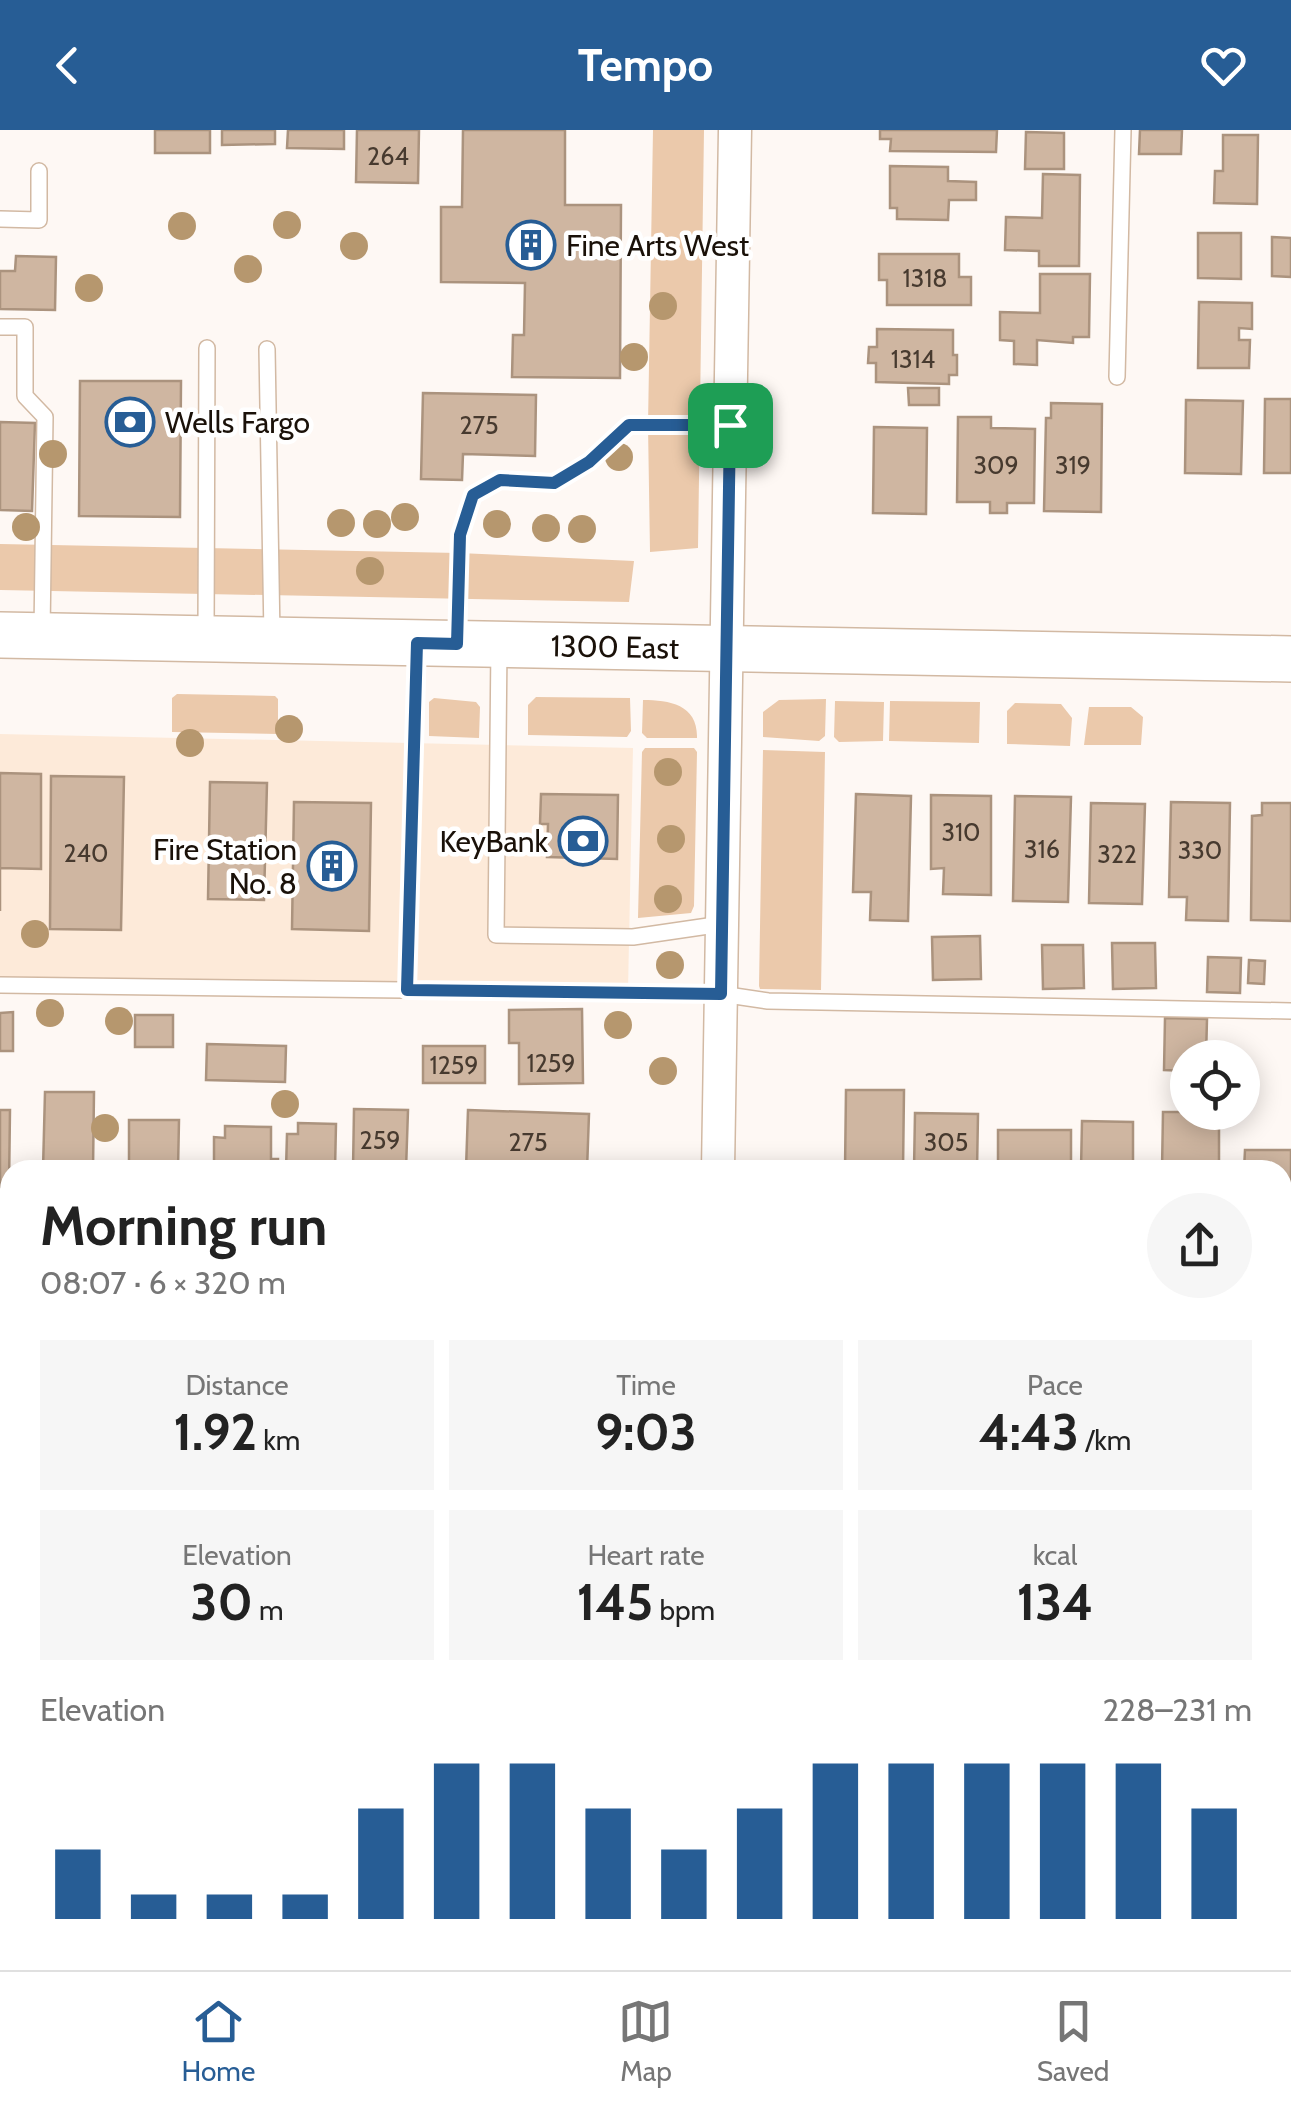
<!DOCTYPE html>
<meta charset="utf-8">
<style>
:root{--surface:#fff;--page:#f6f6f6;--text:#222;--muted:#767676;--line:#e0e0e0;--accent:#275d95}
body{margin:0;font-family:Cabin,sans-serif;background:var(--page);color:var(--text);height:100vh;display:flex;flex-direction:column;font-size:38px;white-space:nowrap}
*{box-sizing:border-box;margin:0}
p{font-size:32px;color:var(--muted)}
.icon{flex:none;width:55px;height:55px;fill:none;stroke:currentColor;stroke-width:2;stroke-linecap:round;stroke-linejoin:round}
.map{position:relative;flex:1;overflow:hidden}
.drawer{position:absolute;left:0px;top:1030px;width:1292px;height:810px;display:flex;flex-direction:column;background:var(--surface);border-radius:30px 30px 0 0;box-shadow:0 5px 25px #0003}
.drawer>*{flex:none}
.fabs{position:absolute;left:1170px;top:910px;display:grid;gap:20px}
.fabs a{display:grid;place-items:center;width:90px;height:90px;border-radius:50%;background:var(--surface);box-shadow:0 5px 25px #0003;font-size:50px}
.pin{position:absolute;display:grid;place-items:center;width:85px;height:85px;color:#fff;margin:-42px;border-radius:20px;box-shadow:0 5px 15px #0006}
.round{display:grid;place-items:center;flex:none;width:105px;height:105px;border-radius:52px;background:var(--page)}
.overview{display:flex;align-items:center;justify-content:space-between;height:170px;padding:0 40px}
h1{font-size:55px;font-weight:700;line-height:75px}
.stats{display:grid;grid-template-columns:repeat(3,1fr);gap:15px;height:170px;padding:10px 40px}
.stats div{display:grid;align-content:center;border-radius:0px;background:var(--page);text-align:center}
.stats b{font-size:50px;font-weight:700}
.stats small{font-size:28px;font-weight:400}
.stats p{font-size:28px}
.chart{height:280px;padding:20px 40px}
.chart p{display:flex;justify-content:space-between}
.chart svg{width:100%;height:180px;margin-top:10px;stroke:var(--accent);stroke-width:6}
header{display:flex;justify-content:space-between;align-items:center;height:130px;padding:0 40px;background:var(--accent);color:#fff;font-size:45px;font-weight:700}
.dock{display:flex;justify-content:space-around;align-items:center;height:140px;border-top:2px solid var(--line);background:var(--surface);font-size:28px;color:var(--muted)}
.dock a{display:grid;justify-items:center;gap:5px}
.dock .selected{color:var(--accent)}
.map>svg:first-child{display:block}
.built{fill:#fdead9}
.green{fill:#ebc9ab}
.building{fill:#cfb6a1;stroke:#ab937e;stroke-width:2.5}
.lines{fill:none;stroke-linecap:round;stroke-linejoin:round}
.service-casing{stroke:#d2b9a3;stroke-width:18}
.minor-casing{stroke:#d2b9a3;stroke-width:35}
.secondary-casing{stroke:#d2b9a3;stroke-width:48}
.service{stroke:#fff;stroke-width:15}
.minor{stroke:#fff;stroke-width:32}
.secondary{stroke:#fff;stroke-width:45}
.tree{fill:#b6976e}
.route-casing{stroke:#fff;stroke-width:20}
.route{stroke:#275d95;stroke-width:12}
.labels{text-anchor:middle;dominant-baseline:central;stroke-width:9;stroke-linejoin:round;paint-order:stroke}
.number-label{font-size:25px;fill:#473a2f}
.poi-label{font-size:30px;fill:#1a1109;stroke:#fff;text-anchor:start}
.street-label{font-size:30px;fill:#1a1109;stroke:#fff}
</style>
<header><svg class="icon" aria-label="back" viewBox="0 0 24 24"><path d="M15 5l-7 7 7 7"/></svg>Tempo<svg class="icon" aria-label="heart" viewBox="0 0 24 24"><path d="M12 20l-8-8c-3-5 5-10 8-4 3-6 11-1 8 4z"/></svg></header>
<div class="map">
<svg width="1291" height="1840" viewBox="0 0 1291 1840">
<rect width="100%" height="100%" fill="#fef8f4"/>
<!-- built -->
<path class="built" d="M0,604L633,618L628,861L0,847Z"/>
<!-- green -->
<path class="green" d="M653,0H704L698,418L650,422L648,295Z
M0,414L459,423L634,431L629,472L0,460Z
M177,564L275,566L278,569V604L172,602V568Z
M536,567L630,568L631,601L627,607L528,605V575Z
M434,568L476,572L480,577L479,608L429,606V572Z
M826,569L825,606L819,611L763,607V582L779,570Z
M643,570C670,570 698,575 697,608H647L642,603Z
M835,571L884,572L883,611L839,612L834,607Z
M890,571L980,572L979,613L889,611Z
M1015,573L1061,574L1072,588L1070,616L1007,614V581Z
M1089,577H1131L1143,587L1141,615H1084Z
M645,618H694L697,622L694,776L691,783L638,788L642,622Z
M763,620L825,622L821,860L760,859L759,856Z
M1283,1797L1291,1798V1840H822V1830H1282Z"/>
<!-- building -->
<path class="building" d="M155,0H210V23H155Z
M222,0H275V14L222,15Z
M288,0H344V19L287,18Z
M357,0H419L418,53L356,52Z
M463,0H565V75H621L620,248L512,247L513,205H524L525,153L441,152V77H462Z
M880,0H997L996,22L890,21L891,9H880Z
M1140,0H1182L1181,24H1139Z
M1026,2L1064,3V39H1025Z
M1223,5H1258L1257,74L1214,73L1215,41H1223Z
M890,36L948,37V51L976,52V70H949L948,90L897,89V78H890Z
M1043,44L1080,45L1079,136H1039V121L1005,120L1006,87L1042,88Z
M1198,103H1241V149L1198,148Z
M1272,107L1291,108V147L1272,146Z
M879,124H959V147H971V175H887V150H879Z
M16,126L56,127L55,180L0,179V141H15Z
M1040,144H1090L1089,207H1073V213L1037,210V235L1014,234V211L1000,210V182L1040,183Z
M1199,172L1252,173V199L1239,198V210H1250L1249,238H1198Z
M877,199L953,200V225H957V245H949V254L876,252V233H868L869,217H877Z
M80,251H181L180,387L79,386Z
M908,258H939V275H909Z
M423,263L536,265L535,326L463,324L462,350L421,349Z
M1265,269H1291V343H1264Z
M1186,270L1243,271L1241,344L1185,343Z
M1051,273L1102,274L1101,382L1044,381L1046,288H1051Z
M958,287H991V298L1035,299L1034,373H1007V383H990V372H957Z
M0,292L35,293L32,381L0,380Z
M874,297L927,298L926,384L873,383Z
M0,643L41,644V739L0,738V781Z
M51,646L124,647L121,800L50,799Z
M210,652L267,653L264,770L208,769Z
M541,664L618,665L617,729L547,727L548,694H540Z
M856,664L911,666L908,791L870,790L871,762H853Z
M931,665L991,666V765L943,764L944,738L931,739Z
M1015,666L1071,667L1068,772L1013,771Z
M294,672L371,673L369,801L292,799Z
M1171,672L1230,673L1228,791L1186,790L1187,767H1169Z
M1091,673L1145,674L1142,774L1089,773Z
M1262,673H1291V791L1251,790L1252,686L1262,685Z
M980,806L981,849L933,850L932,807Z
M1112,813H1155L1156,858L1113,859Z
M1042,815H1083L1084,858L1043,859Z
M1208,827L1241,828L1240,863L1207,862Z
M1249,830L1265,831L1264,854L1248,853Z
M582,879L583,953L519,954V913H509V880Z
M13,882V921H0V883Z
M135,885H173V917H135Z
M1165,888L1207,889L1206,928H1188V941L1164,940Z
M207,914L286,916L285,952L206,950Z
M423,916H485V953H423Z
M846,960H904L903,1040H845Z
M45,962H94L93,1040H43Z
M354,979L408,980L406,1040H353Z
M0,980H10L9,1057H0Z
M468,980L589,984L587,1040L466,1039Z
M1163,982H1219V1040H1162Z
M915,983L978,984L977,1040H914Z
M129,990H179L178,1040H129Z
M1082,991L1133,992V1040H1081Z
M298,993L336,994L335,1040H286L287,1004H298Z
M225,996L271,997V1029H278V1040H214V1007L225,1008Z
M998,1000H1071V1040H998Z
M1245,1020H1291V1082H1282V1040H1244Z
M0,1249H9L5,1331H0Z
M1282,1512H1291V1553H1282Z
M0,1582H8L6,1665H0Z
M1282,1595L1291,1596V1686L1282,1685Z"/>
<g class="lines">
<!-- service casing -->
<g class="service-casing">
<path id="service" d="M0,89L39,90V41
M0,197H25V266L45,287L42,502
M267,219L272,506
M1117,247L1123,0
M206,505L207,218
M457,507L460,405L473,365L500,350L554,353L589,332L629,295H730
M499,516L496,805L633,807L722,794
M0,855L721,864L768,871L1291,881
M407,860L417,517
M0,1459L10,1460
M1282,1480H1291"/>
</g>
<!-- minor casing -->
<g class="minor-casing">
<path id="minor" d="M718,1040L735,0
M0,1158H10
M1282,1175H1291
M1282,1774H1291
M0,1802H10
M705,1840V1830"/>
</g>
<!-- secondary casing -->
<g class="secondary-casing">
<g id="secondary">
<path id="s1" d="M0,505L1291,529"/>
</g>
</g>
<!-- service -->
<use href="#service" class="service"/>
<!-- minor -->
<use href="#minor" class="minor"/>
<!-- secondary -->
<use href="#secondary" class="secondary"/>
</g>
<!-- trees -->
<g class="tree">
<circle cx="287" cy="95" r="14"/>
<circle cx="182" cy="96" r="14"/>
<circle cx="354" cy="116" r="14"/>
<circle cx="248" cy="139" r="14"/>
<circle cx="89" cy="158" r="14"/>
<circle cx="663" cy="176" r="14"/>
<circle cx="634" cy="227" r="14"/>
<circle cx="53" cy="324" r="14"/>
<circle cx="619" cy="327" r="14"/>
<circle cx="405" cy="387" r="14"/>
<circle cx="341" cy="393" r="14"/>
<circle cx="377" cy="394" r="14"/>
<circle cx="497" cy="394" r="14"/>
<circle cx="26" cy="397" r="14"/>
<circle cx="546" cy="398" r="14"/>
<circle cx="582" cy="399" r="14"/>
<circle cx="370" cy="441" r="14"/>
<circle cx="289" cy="599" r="14"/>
<circle cx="190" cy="613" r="14"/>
<circle cx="668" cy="642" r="14"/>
<circle cx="671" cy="709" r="14"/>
<circle cx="668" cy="769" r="14"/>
<circle cx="35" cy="804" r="14"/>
<circle cx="670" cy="835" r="14"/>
<circle cx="50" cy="883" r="14"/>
<circle cx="119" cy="891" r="14"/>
<circle cx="618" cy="895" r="14"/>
<circle cx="663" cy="941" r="14"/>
<circle cx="285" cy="974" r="14"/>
<circle cx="105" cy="998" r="14"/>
</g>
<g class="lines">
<!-- route casing -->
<g class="route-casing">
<path id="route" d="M629,295H730L721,864L407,860L417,513L457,514L460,405L473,365L500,350L554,353L589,332Z"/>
</g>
<!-- route -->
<use href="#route" class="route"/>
</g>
<!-- icons -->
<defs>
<g id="building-ring" transform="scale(2.5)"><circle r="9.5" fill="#fff" stroke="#275d95" stroke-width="1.5"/><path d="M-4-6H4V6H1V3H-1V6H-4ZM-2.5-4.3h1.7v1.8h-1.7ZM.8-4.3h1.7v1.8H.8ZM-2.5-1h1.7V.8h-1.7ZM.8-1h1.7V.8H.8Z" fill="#275d95"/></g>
<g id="bank-ring" transform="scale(2.5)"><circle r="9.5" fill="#fff" stroke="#275d95" stroke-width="1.5"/><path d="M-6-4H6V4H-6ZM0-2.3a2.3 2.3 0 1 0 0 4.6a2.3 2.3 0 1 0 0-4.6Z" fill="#275d95"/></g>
</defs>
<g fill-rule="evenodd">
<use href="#building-ring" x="531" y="115"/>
<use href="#bank-ring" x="130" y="292"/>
<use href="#bank-ring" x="583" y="711"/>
<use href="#building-ring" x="332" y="736"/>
</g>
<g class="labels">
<!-- number labels -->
<g class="number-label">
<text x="388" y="26">264</text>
<text x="925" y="148">1318</text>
<text x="913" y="229">1314</text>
<text x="479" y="295">275</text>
<text x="996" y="335">309</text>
<text x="1073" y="335">319</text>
<text x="961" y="702">310</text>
<text x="1042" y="719">316</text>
<text x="1200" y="720">330</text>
<text x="86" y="723">240</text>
<text x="1117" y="724">322</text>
<text x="551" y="933">1259</text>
<text x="454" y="935">1259</text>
<text x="380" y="1010">259</text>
<text x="528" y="1012">275</text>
<text x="946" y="1012">305</text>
</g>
<!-- poi labels -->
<g class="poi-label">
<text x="566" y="115">Fine Arts West</text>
<text x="165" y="292">Wells Fargo</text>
<text x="548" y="711" text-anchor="end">KeyBank</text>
<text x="297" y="719" text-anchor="end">Fire Station<tspan x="297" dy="34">No. 8</tspan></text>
</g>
<!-- street labels -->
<g class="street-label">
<text stroke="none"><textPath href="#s1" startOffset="615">1300 East</textPath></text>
</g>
</g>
</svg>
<div class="fabs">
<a><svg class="icon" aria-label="locate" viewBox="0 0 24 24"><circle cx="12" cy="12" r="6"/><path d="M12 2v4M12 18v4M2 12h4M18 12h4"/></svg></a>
</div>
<div class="pin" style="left:730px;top:295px;background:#1e9e55"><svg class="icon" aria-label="arrive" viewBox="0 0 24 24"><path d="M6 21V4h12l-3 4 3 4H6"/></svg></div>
<section class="drawer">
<div class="overview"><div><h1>Morning run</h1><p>08:07 · 6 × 320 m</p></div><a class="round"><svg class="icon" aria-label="share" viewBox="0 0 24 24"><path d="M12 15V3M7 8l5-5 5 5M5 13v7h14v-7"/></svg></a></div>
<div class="stats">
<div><p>Distance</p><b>1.92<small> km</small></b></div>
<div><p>Time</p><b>9:03</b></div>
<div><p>Pace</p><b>4:43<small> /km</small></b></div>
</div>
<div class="stats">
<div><p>Elevation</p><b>30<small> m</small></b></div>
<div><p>Heart rate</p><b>145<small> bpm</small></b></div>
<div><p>kcal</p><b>134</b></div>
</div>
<div class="chart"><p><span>Elevation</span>228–231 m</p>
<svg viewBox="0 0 160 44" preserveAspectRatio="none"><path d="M5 44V27M15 44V38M25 44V38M35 44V38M45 44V17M55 44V6M65 44V6M75 44V17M85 44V27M95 44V17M105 44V6M115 44V6M125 44V6M135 44V6M145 44V6M155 44V17"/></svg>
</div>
</section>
</div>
<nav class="dock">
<a class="selected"><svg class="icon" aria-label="home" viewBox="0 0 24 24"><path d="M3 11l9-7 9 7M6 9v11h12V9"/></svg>Home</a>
<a><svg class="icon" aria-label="map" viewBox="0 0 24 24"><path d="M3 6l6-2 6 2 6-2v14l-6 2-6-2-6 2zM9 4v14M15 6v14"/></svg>Map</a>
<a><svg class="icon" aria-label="saved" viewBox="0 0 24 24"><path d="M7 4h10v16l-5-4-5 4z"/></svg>Saved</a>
</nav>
